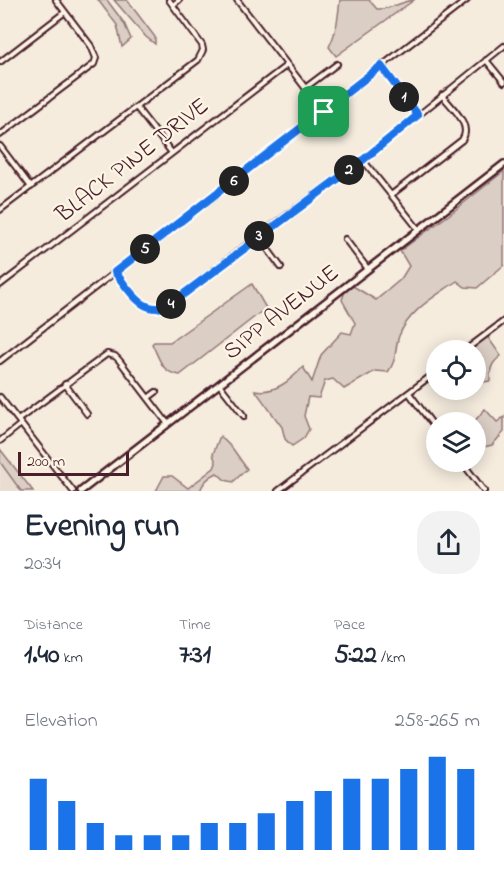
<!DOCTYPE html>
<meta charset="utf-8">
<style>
:root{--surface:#fff;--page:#f2f2f3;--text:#1f2937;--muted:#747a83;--accent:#1a73e8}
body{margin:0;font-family:"Indie Flower",sans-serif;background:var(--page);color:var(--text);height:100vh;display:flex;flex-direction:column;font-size:22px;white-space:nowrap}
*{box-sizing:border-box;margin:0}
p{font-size:20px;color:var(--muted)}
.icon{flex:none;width:33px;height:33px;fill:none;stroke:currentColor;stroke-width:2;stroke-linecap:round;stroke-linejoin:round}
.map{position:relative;height:491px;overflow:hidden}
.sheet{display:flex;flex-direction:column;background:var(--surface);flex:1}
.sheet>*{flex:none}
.fabs{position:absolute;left:426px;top:340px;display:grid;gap:12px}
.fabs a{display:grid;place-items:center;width:60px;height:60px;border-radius:50%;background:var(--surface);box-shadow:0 3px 15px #0003;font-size:30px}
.scale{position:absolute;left:18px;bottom:15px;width:111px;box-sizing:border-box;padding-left:6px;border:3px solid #4a1f2b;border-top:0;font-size:16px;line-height:21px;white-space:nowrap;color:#4a1f2b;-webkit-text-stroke:4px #fcf5e5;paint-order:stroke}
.pin{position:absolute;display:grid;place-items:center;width:51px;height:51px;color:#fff;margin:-26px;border-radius:12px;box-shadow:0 3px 9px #0006}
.km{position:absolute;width:30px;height:30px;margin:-15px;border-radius:50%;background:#222;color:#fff;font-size:16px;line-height:30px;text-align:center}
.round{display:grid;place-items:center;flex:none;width:63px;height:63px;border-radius:24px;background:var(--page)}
.head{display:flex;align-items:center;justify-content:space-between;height:102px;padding:0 24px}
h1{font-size:33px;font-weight:700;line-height:45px}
.metrics{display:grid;grid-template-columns:repeat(3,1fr);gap:9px;height:102px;padding:6px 24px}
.metrics div{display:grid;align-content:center}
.metrics b{font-size:26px;font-weight:700}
.metrics small{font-size:16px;font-weight:400}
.metrics p{font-size:16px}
.chart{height:168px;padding:12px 24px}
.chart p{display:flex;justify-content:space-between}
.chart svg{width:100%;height:108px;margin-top:6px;stroke:var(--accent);stroke-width:6}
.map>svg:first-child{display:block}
.built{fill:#e8ddd0}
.green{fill:#dbcec4;stroke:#927678;stroke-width:1.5}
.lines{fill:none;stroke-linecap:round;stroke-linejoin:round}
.minor-casing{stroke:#4a1f2b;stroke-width:8}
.tertiary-casing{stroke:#4a1f2b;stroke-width:10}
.minor{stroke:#fcf5e5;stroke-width:4}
.tertiary{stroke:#fcf5e5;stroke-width:5}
.route-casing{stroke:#fff;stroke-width:12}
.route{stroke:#1a73e8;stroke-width:8}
.labels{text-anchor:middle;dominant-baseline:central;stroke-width:4.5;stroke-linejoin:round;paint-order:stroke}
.street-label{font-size:24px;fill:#4a1f2b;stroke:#fcf5e5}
</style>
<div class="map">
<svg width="504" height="491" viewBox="0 0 504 491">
<rect width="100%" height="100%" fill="#f5ecde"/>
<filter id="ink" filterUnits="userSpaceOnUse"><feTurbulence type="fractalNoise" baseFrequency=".0167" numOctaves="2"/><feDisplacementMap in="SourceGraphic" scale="12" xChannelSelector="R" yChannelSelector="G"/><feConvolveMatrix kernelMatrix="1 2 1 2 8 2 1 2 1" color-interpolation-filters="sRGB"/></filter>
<g filter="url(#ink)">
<!-- built -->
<path class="built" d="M0,460L24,491H0Z"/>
<!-- green -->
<path class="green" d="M98,0H107L124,23L131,39L122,47L117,25Z
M114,0H127L155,37V44L146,37Z
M340,0H369L377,9C391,10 401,1 414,0L336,56L329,47C337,31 338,17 340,0Z
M504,171V265L477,288L465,287L457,281C436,296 409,310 399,336C394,350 398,358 388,372L375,371L344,389L333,379L325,381L319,398L308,397L304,416L309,429L304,438L292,446L285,439L282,427L255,390C274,394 290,381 303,367L312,382L321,355L342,332L351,334L355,323L342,300L345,291L353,286L376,300L401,279L409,266L400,251L450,214Z
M252,284L266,308L180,375C161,373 160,359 152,344L154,342H170Z
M487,336L501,356C491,363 490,369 490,381L476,383V351H468Z
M485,409L497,422L504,417V432L492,445L484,447L476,437V423H473Z
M220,436L233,449L247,469L233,482L225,480L217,473C208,477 203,482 200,491H156L164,476H172L188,488L214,468L216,463L213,454Z
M0,449L33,491H21L0,462Z"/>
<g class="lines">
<!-- minor casing -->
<g class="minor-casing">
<path id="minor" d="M237,0L324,112
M173,5L179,0
M486,60L504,82
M0,62L65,12
M382,66L418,115
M305,88L337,64
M136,107L172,153
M0,135L94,64L96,58L91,46L56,0
M0,146L31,187
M363,160L419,230
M391,195L462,140C473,125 451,107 442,95
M0,210L198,60L203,50L202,45L169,0
M258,236L281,267
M345,239L368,269
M115,272C129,290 143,317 169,305L258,236L363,160L504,46
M0,285L287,65
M464,351L504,321
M0,361L467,0
M65,384L87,414
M219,384L244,416
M409,393L436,429
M0,397L73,491
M148,398L156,392
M18,420L107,354L115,356L119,360L168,424
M0,441L21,424
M462,462L484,491
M278,491L436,372"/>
</g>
<!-- tertiary casing -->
<g class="tertiary-casing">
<path id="tertiary" d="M81,491L504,164"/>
</g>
<!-- minor -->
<use href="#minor" class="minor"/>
<!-- tertiary -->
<use href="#tertiary" class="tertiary"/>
</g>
</g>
<g class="lines" filter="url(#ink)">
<!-- route casing -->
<g class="route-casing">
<path id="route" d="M381,66L418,115L363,160L169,305C143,317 129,290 115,272Z"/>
</g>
<!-- route -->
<use href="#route" class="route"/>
</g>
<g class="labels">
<!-- street labels -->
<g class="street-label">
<text transform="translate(133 161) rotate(-38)">BLACK PINE DRIVE</text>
<text transform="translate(282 313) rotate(-38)">SIPP AVENUE</text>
</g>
</g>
</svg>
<div class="fabs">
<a><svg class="icon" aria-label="locate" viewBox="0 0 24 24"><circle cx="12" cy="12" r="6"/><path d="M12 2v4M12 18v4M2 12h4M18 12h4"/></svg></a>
<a><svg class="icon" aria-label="layers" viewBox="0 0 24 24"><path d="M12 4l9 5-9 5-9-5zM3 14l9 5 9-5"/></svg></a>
</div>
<div class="scale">200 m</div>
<div class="pin" style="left:324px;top:112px;background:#1e9e55"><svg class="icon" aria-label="arrive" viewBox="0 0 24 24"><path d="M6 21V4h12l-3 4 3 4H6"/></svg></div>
<b class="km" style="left:404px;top:97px">1</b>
<b class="km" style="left:349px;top:170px">2</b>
<b class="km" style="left:259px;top:236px">3</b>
<b class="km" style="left:171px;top:304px">4</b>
<b class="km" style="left:145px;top:249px">5</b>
<b class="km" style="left:234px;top:181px">6</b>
</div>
<section class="sheet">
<div class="head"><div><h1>Evening run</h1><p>20:34</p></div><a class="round"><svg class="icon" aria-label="share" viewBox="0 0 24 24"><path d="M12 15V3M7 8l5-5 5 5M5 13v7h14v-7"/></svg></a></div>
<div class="metrics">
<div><p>Distance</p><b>1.40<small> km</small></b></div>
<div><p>Time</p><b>7:31</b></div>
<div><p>Pace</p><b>5:22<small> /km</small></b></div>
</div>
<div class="chart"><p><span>Elevation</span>258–265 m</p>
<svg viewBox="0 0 160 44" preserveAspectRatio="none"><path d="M5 44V15M15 44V24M25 44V33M35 44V38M45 44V38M55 44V38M65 44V33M75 44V33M85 44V29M95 44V24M105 44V20M115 44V15M125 44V15M135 44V11M145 44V6M155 44V11"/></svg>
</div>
</section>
